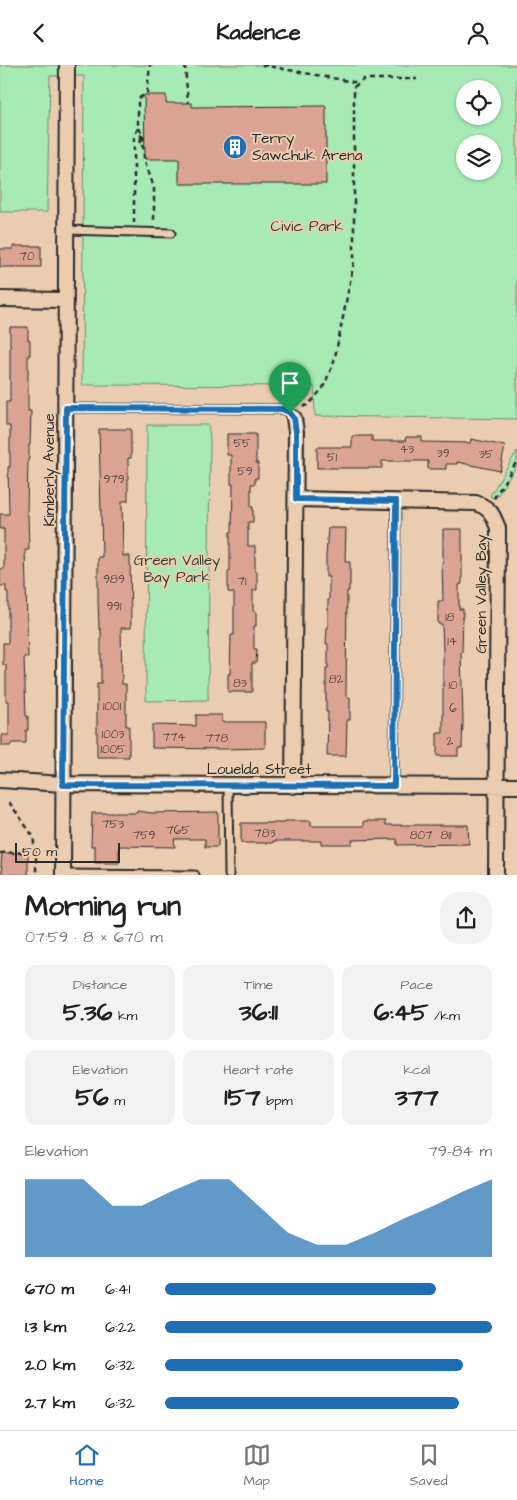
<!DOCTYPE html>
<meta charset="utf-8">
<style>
:root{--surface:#fff;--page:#f2f2f2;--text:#202124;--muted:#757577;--line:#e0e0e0;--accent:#1f6fb2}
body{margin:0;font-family:"Architects Daughter",sans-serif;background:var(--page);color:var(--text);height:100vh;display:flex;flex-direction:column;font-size:19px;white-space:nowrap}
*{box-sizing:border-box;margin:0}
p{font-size:16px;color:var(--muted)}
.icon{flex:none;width:28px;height:28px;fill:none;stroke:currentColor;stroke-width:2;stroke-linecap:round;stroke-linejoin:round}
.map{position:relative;height:810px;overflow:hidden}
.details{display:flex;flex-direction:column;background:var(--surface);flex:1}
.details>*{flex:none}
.tools{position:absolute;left:456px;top:15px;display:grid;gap:10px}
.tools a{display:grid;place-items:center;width:45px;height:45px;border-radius:50%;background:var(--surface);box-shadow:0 1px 4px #0004;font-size:25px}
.scale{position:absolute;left:15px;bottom:12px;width:105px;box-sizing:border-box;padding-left:5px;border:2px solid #2b2b2b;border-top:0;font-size:14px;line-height:18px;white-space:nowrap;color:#2b2b2b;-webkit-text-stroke:4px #eacdb1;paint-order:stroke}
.pin{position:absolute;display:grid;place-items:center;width:42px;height:42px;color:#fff;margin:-51px -21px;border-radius:50% 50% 50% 0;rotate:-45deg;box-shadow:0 0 5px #0007}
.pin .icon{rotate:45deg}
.round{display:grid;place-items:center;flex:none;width:52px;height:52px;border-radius:20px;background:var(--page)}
.headline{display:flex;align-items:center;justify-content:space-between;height:85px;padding:0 25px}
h1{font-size:28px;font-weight:700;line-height:38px}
.figures{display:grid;grid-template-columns:repeat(3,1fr);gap:8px;height:85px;padding:5px 25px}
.figures div{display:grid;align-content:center;border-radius:12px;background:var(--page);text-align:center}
.figures b{font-size:25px;font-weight:700}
.figures small{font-size:14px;font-weight:400}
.figures p{font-size:14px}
.chart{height:140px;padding:10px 25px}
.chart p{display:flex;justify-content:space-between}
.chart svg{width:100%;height:90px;margin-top:5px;fill:var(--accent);opacity:.7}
ul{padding:0 25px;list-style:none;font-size:16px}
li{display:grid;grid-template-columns:80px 60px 1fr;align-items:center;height:38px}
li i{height:12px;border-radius:6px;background:var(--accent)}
header{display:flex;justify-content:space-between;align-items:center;height:65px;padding:0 25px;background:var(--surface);font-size:22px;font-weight:700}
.tabs{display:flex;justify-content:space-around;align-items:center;height:70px;border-top:1px solid var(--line);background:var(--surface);font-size:14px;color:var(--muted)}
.tabs a{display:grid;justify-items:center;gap:2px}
.tabs .current{color:var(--accent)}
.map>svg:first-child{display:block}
.green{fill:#a7eab5;stroke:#698a70;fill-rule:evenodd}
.building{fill:#dba394;stroke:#2b2b2b}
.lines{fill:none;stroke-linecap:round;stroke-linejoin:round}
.service-casing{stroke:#2b2b2b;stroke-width:11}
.minor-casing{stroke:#2b2b2b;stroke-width:18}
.path{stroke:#2b2b2b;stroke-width:2.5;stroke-dasharray:5 4;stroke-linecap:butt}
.service{stroke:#eacdb1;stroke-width:7}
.minor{stroke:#eacdb1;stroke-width:14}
.path-bridge{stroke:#2b2b2b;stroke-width:2.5;stroke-dasharray:5 4;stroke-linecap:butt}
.route-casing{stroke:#fff;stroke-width:10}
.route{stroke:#1f6fb2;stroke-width:6}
.labels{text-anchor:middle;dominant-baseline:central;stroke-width:4;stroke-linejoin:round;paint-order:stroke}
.number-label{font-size:12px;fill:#574945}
.poi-label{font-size:15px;fill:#2b2b2b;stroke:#eacdb1;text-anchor:start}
.park-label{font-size:15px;fill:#373e39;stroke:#eacdb1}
.street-label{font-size:15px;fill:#2b2b2b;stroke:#eacdb1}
</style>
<header><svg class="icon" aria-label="back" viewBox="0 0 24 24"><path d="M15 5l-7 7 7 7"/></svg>Kadence<svg class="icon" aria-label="person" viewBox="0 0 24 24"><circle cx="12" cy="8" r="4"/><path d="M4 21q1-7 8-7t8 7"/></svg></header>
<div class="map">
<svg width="517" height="810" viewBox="0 0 517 810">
<rect width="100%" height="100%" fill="#eacdb1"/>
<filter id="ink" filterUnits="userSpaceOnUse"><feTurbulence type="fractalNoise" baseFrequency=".02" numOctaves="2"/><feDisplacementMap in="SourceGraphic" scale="10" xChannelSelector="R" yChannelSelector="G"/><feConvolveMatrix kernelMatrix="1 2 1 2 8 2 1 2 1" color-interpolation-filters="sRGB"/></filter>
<g filter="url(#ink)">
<!-- green -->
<path class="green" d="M0,0H517V354L315,351L314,321L82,320L84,11H50L47,147H0ZM465,24H492V51H465ZM465,79H492V106H465Z
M147,360H208L210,372L208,635L146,636Z
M517,386V400L495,434L490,431Z"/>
<!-- building -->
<path class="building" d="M144,30H166V38H192V42L326,41V119H179V94H145Z
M13,181H41V202H0V184H13Z
M10,262H28V275H30V290H28V346H31L30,380H29V394H28L27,449L28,450L29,485H25L28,592H24L26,651H28V665H26V678H12L10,681H2V670H9V636H6V600H3V578H8V527H6V521H0V504H4V464H0V449H9L8,402H10V361H6V337H10Z
M99,364H131V393H128V436H122L123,491H130L131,563H121L122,619H126V661H129V692H97V619H101V564H99L98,534V492H102Z
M227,369H256V398H258V413H255V419H251V442H253V457H248V481H255V507H257V525H253V546H256V561H254V584H257L256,598H252V627H228V609H230L231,570H234V528L228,527V506H230V467H232L233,419H231V390H227Z
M352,371H372V376H405L406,372H422V377L470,378L471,374L505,381L500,406L457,397V399H446V404H428V396H382V403H317V382H352Z
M328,463H346L345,497H350V520H349V526H347L346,632H350V655H347L346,691H327L328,647H326V603H328V579H326L327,563H328V535H329V512H326V491Z
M443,464H462V519L459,520V544H463L462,587H461L463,655L462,683H458V691H437V668H443V587L442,559H438V536H443L442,497H443Z
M196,650H222V657H265V683L226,684L152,683V660L196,661Z
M137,746L152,748L218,747V782H205V774H174L175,782L119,781V798H95V781H91L92,748H137Z
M285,756H311V761H364V756H386V760H468L469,779L397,780V774L352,775V779H321V776H273V778H241V758H285Z
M2,788H28V810H2V802H1Z"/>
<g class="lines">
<!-- service casing -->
<g class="service-casing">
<path id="service" d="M66,165L171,168
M66,343L282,344L289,347L294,353
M228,720L229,810
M394,721L396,436
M63,809L195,810"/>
</g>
<!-- minor casing -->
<g class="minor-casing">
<path id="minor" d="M0,234L65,235
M296,434L476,438C491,444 492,448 498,463L496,810
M0,715L63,719L517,721
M293,721L296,367L294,353
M63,810L67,0"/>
</g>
<!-- path -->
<path class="path" d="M185,0L188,38
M262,0L359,18
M138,63L141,66L143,73L144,94L154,123V158
M141,73L140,81H143
M134,158V72L138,63V34L147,28L150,0
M303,342L309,339L323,323L334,297L354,197V22L364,14H417
M494,433L517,396
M9,737L33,771L36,792V810
M0,788L36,787"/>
<!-- service -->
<use href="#service" class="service"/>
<!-- minor -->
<use href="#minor" class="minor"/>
<!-- path-bridge -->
<path class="path-bridge" d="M141,73V70H145"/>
</g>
</g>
<g class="lines" filter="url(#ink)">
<!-- route casing -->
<g class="route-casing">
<path id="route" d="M66,343L282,344L289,347L294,353L296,367V434L396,436L394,721L63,720Z"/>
</g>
<!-- route -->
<use href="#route" class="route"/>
</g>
<!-- icons -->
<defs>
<g id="building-disc" transform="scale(1.25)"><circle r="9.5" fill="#1f6fb2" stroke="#eacdb1"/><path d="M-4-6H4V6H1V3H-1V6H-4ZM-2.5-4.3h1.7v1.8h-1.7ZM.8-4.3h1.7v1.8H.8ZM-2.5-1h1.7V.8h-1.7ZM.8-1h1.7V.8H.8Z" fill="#fff"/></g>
</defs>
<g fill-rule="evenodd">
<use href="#building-disc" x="235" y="82"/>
</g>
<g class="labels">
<!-- number labels -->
<g class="number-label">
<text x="27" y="191">70</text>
<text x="242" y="378">55</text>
<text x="407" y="384">43</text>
<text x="443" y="388">39</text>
<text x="486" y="389">35</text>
<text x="332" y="392">51</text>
<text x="245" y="406">59</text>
<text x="114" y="414">979</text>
<text x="114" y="514">989</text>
<text x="242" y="516">71</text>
<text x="114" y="541">991</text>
<text x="450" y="552">18</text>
<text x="452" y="576">14</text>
<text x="336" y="614">82</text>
<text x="240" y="618">83</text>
<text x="453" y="620">10</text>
<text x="112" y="641">1001</text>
<text x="453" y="643">6</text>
<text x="113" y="669">1003</text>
<text x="174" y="672">774</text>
<text x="217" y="673">778</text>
<text x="450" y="676">2</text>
<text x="113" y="684">1005</text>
<text x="113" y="759">753</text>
<text x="178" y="765">765</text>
<text x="265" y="768">783</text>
<text x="144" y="770">759</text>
<text x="421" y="770">807</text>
<text x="446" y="770">811</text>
</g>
<!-- poi labels -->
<g class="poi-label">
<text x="252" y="73">Terry<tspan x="252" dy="17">Sawchuk Arena</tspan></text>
</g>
<!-- park labels -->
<g class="park-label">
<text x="307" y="161">Civic Park</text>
<text x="177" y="495">Green Valley<tspan x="177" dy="17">Bay Park</tspan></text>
</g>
<!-- street labels -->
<g class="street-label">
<text transform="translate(49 405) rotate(-90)">Kimberly Avenue</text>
<text transform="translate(481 529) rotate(-90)">Green Valley Bay</text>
<text x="259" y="704">Louelda Street</text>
</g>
</g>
</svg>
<div class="tools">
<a><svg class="icon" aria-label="locate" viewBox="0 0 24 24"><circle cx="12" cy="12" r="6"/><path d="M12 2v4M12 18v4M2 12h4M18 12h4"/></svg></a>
<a><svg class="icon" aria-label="layers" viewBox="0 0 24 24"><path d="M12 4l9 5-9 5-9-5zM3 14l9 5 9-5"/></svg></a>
</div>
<div class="scale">50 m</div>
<div class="pin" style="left:290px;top:348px;background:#1e9e55"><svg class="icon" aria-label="arrive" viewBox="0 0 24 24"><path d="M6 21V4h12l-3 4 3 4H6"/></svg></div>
</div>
<section class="details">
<div class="headline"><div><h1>Morning run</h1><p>07:59 · 8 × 670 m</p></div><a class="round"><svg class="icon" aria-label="share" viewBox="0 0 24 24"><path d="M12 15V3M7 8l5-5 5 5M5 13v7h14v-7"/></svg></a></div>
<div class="figures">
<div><p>Distance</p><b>5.36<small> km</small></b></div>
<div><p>Time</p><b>36:11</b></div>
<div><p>Pace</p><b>6:45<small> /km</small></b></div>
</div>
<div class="figures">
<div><p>Elevation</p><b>56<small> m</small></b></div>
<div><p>Heart rate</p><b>157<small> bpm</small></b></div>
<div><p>kcal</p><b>377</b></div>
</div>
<div class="chart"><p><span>Elevation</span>79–84 m</p>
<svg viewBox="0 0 160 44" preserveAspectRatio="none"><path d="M0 44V6L10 6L20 6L30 19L40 19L50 12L60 6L70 6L80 19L90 32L100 38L110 38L120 32L130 25L140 19L150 12L160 6V44z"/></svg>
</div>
<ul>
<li><b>670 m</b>6:41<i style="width:83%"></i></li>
<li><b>1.3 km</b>6:22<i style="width:100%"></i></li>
<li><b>2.0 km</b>6:32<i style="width:91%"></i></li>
<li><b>2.7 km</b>6:32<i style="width:90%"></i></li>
</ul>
</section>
<nav class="tabs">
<a class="current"><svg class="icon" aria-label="home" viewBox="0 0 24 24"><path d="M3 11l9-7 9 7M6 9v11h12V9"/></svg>Home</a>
<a><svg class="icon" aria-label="map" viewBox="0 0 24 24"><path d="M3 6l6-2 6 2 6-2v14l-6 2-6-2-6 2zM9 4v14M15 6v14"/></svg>Map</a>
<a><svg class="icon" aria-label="saved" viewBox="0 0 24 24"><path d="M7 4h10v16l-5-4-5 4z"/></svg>Saved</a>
</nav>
